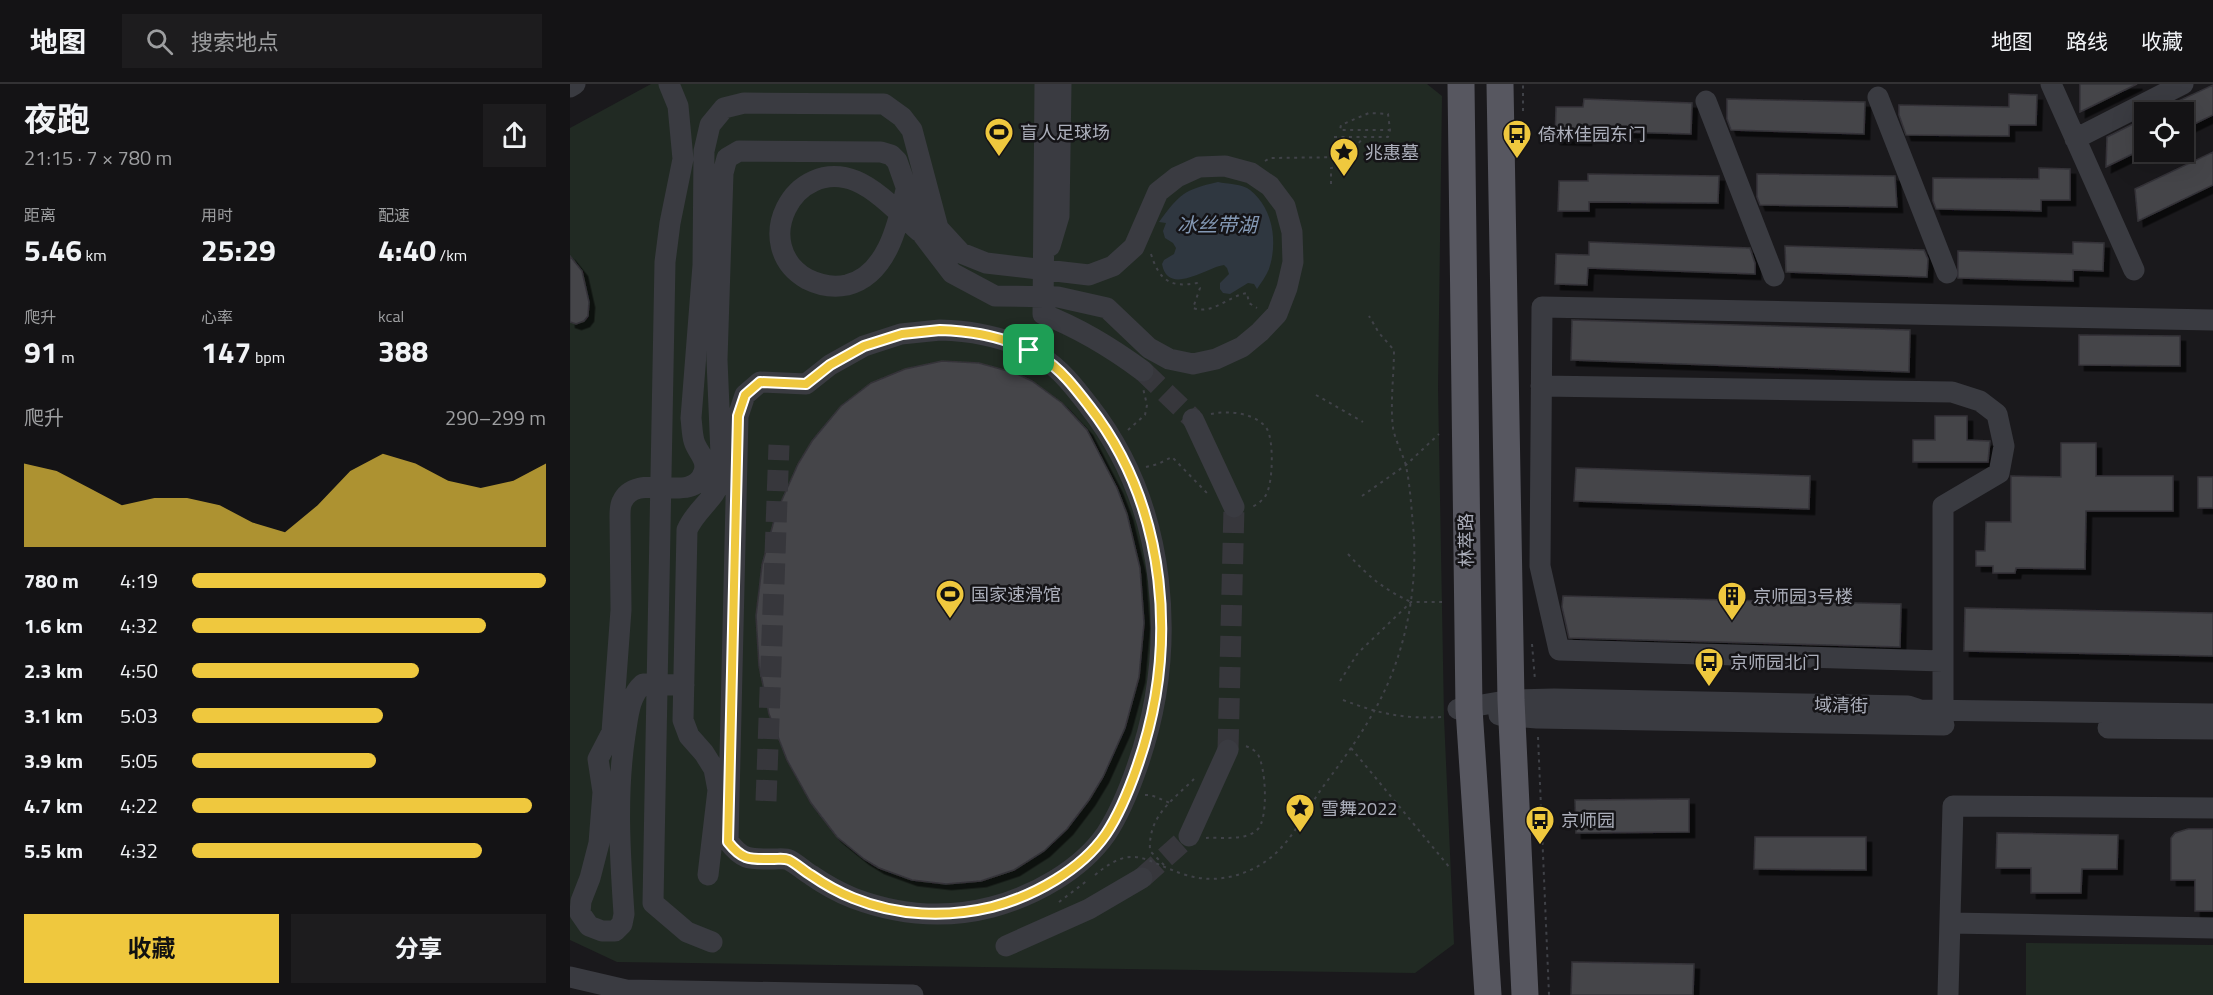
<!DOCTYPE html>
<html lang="zh">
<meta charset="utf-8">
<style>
:root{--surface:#141315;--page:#1d1c1e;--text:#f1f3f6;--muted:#9d9ea0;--line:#333234;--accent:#efc83e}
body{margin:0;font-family:"Titillium Web","Noto Sans SC",sans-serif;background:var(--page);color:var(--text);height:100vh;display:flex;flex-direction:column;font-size:22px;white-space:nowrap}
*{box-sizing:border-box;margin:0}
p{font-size:20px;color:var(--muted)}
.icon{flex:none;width:33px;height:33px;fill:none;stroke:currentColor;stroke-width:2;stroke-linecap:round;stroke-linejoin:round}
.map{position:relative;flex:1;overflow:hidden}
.details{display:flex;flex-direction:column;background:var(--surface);width:570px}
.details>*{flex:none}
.tools{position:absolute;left:1564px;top:18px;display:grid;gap:12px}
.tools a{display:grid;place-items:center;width:60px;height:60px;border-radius:0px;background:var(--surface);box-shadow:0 6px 24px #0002,0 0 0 2px var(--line);font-size:30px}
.pin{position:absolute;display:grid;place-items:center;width:51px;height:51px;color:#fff;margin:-26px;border-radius:12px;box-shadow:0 3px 9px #0006}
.round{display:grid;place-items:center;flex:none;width:63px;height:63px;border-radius:0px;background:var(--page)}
.head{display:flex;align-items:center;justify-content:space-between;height:102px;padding:0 24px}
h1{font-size:33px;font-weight:700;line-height:45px}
.stats{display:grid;grid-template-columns:repeat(3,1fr);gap:9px;height:102px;padding:6px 24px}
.stats div{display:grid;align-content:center}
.stats b{font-size:30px;font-weight:700}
.stats small{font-size:16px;font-weight:400}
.stats p{font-size:16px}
.chart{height:168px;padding:12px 24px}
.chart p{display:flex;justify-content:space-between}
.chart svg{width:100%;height:108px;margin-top:6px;fill:var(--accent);opacity:.7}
.button{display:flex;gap:12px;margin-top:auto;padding:12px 24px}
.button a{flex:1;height:69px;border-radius:0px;background:var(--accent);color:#111;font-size:24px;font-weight:700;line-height:69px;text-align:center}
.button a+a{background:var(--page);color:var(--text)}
ul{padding:0 24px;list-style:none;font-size:20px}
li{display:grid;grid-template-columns:96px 72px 1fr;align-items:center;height:45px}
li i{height:15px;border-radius:8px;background:var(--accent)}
header{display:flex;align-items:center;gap:36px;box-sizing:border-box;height:84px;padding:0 30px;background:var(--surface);border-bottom:2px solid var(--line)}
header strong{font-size:28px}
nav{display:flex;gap:33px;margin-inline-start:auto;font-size:21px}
.search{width:420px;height:54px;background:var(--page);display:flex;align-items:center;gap:15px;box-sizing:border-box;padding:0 21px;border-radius:0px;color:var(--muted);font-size:22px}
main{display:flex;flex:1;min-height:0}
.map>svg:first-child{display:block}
.green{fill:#212a23}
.water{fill:#2f3740}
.building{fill:#444449;stroke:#343338;stroke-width:1.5;filter:url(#shadow)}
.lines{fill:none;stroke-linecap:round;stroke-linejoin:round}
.minor-tunnel{stroke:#37373c;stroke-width:21;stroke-dasharray:21 10;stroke-linecap:butt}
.path{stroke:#404248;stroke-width:2;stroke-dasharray:3 4.5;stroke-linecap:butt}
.minor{stroke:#3a3b41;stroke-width:21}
.major{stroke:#575760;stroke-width:27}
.route-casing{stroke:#fff;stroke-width:12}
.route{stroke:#efc83e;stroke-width:8}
.labels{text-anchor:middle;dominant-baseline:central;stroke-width:5;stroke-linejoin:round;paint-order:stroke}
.poi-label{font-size:18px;fill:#acafbb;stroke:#151417;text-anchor:start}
.street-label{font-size:18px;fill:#acafbb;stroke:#151417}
.water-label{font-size:20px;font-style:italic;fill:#8499b5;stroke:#151417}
</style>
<header>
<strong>地图</strong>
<div class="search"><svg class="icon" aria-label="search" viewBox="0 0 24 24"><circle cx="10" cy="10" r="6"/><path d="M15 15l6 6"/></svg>搜索地点</div>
<nav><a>地图</a><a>路线</a><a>收藏</a></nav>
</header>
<main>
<section class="details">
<div class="head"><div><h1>夜跑</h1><p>21:15 · 7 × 780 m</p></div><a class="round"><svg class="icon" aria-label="share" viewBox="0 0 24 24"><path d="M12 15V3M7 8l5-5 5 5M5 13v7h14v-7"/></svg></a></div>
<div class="stats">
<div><p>距离</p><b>5.46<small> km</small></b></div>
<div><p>用时</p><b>25:29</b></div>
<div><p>配速</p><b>4:40<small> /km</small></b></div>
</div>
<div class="stats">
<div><p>爬升</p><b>91<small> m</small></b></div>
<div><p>心率</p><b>147<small> bpm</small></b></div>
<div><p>kcal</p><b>388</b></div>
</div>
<div class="chart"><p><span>爬升</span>290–299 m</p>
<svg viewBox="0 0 160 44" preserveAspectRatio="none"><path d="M0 44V10L10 13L20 20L30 27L40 24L50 24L60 27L70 34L80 38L90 27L100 13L110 6L120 10L130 17L140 20L150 17L160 10V44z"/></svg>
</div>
<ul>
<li><b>780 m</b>4:19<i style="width:100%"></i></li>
<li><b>1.6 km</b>4:32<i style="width:83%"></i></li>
<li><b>2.3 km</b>4:50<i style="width:64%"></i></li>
<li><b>3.1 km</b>5:03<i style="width:54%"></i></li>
<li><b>3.9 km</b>5:05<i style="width:52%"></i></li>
<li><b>4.7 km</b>4:22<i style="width:96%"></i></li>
<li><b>5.5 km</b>4:32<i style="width:82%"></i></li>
</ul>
<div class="button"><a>收藏</a><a>分享</a></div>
</section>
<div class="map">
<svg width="1643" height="911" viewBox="0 0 1643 911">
<defs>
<filter id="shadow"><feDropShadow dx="5.5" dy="5.5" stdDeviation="0" flood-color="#0009"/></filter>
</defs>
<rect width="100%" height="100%" fill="#1a191c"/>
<!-- green -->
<path class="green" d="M81,0H857L872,12L868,304L874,633L884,860L845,889L47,878L0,856V44Z
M1456,859L1643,861V911H1456Z"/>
<!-- water -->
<path class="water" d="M648,98C657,100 673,100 680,106C703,124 708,158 699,185C696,192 691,199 687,205L684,200L678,199L660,210L653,209L650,205V199L659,190L657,184L654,181C637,183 598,213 592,180L594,176L604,170L606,164L603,159L595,154L593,147L596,139L589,138C610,110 613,106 648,98Z"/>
<!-- building -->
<path class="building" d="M1510,0H1567L1510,28Z
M1643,1V31L1614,45V28H1585Z
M1439,10L1467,11L1466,41H1439V52L1336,51L1329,31V21L1439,23Z
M1014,15L1122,19L1121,50L1016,47V56L985,55L986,23H1013Z
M1157,15L1295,18L1294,50L1161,46L1157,35Z
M1575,34V64L1536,83L1537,53Z
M1643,68V101L1568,137L1565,105Z
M1469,84L1500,85V116H1471V127L1366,125L1363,117V94L1469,95Z
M1018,90L1149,92L1148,119L1019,118V127H988L989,97H1018Z
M1187,90L1325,92L1327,123L1190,121L1187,113Z
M1019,158L1180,164L1185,179V190L1018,184L1017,201L985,200L986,170L1019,171Z
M1503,158L1534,159L1533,187L1503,186V197L1388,194V167L1503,170Z
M1215,162L1354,166L1358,175L1357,193L1216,188Z
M0,172L12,187L19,218L18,232L14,237L6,240L0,238Z
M1002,236L1340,246L1339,288L1001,276Z
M1509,251L1610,252V282L1509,281Z
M372,277L409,279L445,289L462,297L492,319L517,346L547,404L557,430L570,484L574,539L569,593L555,644L533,693L519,716L497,745L474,767L444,786L411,797L376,800L342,796L309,784L294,775L267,753L241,719L217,676L199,630L189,582L186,532L192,481L206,429L228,380L242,357L271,322L301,299L335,285Z
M1365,332H1397V356L1420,357L1418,378H1343V356H1365Z
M1491,359H1526V392H1603V427H1516L1515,485L1446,484L1445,489H1423V482H1406V467H1415L1416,438H1441V392L1491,393Z
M1006,384L1240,392L1239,425L1004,417Z
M1628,393H1643V424H1628Z
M993,512L1331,520L1330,563L999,554L992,523Z
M1395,524L1643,529V572L1394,567Z
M1119,715V748L1006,749L1005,716Z
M1618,745H1643V827H1625V796H1601V754L1605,749Z
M1427,749L1548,751L1547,785H1512L1511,809H1461V784H1426Z
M1185,753H1296V786L1184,785Z
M1002,878L1124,880L1123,911H1001Z"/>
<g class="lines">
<!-- minor-tunnel -->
<path class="minor-tunnel" d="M573,287L623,335
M658,666L664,423
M196,717L209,361
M572,794L619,752"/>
<!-- path -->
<path class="path" d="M953,27V0
M764,53H794
M695,77L700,74L784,73L787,61L794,53H818L820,46L818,30L799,29L771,41L770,46H820
M761,100V84L782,82L784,73
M581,170C589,196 600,204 627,199L630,204L623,224C643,231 658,212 677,209L679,219L687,224
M746,311L793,338
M641,330C658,326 687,329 697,345C704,357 703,399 696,411C693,416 688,420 682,423
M558,346L575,331L577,321L573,304
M576,383L588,380L602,373L637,409
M792,412L836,381L869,350
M778,470C799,493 813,505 841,518
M962,560L965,596
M770,597L788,569L841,518H872
M773,616C810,630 833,635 873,633
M968,653L979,911
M781,664L880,784
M575,711H581L600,719
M636,754C652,753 675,757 687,746C699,736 696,681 687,669C683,665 679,663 675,662
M594,781L580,767C578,732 601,718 624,695
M525,791C565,757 576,779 616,791C641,799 668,794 690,781C721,763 734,728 755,700C772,677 789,654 803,629C835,574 849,504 843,441C841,421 840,398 835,378C831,367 825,355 823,344C820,319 824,291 824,266L809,249L799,232
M489,818L518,796"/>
<!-- minor -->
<path class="minor" d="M99,0L108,22L113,75L100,139L95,178L83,819L117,848L142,858
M475,0L473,230C509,244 542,264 573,287
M1481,0L1564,186
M0,3L5,0
M1308,13L1377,189
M1136,17L1204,192
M1505,55L1613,0
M336,106C328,141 317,191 277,201C263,204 249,201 237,195C179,162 223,72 286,97C308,106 332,132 350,148
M480,162L489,132L491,0
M370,246C406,247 441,254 471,273C490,284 506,305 519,322C598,423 609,564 567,683C559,706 550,729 536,750C511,786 464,812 422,823C376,835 328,831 283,814C268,808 254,800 241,791C234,787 227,780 219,776C215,774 209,775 204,775C180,775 173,777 158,757L168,332L175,311L190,298L236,300L260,281L294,262L331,250Z
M971,302L1382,308L1410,317L1427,330L1434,362L1429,389L1373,422V627
M623,335L664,423
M1373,577L989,566L970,482L972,223L1643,236
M114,601L73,600C59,612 58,633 55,651C46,711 50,770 54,830L52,840L45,847H32L19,842L10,829L11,817L20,794L29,759L33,708L28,675L42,648L51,526L50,432C50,428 50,422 52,418C66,385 123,423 134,388C138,375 127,368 124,357C122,350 122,342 121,334L133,181L134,67L140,41L154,24L174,19L314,20L332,33L342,46L368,144L391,169L416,179L519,191L543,182L564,163L588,108L607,93L629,83L655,82L681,89L700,102L715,122L722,148L723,178L717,204L707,230L690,248L672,263L646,275L623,280L599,275L579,264L537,224L488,213L425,212L382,189L353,151L327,77L321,71L311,68L169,67L157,74L153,89L147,276L152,394C144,417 126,425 117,446L113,636L119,652L134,669L144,685L148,706L138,791
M888,625L941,616L984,615L1338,622L1350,626L1643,630
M929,631L967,634L1374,641
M1538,644L1643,645
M619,752L658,666
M1380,839L1643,844
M436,862L519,825L572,794
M0,893L56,906L343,911
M1378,911L1383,722L1643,724"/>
<!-- major -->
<path class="major" d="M891,0L899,625L918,911
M930,0L941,616L955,911"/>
</g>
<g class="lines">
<!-- route casing -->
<g class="route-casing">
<path id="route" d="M370,246C406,247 441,254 471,273C490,284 506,305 519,322C598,423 609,564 567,683C559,706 550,729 536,750C511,786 464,812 422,823C376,834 327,832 283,814C268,808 254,800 241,791C234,787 227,780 219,776C214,774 209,775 204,775C180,775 173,777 158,758L168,332L175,311L190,298L236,300L260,281L294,262L332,250Z"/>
</g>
<!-- route -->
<use href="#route" class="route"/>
</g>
<!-- icons -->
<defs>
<g id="stadium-pin" transform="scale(1.5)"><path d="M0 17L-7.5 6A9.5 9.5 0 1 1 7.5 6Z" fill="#efc83e" stroke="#151417"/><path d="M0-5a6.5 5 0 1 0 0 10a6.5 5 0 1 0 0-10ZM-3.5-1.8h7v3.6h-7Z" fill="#111"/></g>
<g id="bus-pin" transform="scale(1.5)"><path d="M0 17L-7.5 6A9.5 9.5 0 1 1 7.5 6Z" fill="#efc83e" stroke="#151417"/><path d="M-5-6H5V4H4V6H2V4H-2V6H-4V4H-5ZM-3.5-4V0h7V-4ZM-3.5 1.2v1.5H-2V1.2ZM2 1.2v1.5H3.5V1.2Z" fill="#111"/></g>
<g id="sight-pin" transform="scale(1.5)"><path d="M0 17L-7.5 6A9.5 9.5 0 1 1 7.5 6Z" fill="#efc83e" stroke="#151417"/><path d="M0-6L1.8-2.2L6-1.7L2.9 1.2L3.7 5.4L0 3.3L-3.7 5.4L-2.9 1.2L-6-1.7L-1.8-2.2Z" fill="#111"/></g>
<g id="building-pin" transform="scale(1.5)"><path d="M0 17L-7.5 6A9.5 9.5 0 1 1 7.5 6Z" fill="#efc83e" stroke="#151417"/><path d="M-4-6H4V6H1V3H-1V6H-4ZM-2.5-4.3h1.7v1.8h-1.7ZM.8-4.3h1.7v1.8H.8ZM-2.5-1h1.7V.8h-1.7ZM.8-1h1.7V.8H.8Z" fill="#111"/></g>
</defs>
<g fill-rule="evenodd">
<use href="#stadium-pin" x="429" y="48"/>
<use href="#bus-pin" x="947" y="50"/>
<use href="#sight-pin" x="774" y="68"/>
<use href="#stadium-pin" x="380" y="510"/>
<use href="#building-pin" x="1162" y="512"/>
<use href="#bus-pin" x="1139" y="578"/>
<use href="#sight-pin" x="730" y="724"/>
<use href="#bus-pin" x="970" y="736"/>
</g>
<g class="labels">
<!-- poi labels -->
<g class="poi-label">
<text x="450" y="48">盲人足球场</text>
<text x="968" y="50">倚林佳园东门</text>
<text x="795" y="68">兆惠墓</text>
<text x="401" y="510">国家速滑馆</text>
<text x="1183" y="512">京师园3号楼</text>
<text x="1160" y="578">京师园北门</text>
<text x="751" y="724">雪舞2022</text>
<text x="991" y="736">京师园</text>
</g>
<!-- street labels -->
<g class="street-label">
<text transform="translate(896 456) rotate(-91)">林萃路</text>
<text transform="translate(1271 621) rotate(1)">域清街</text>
</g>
<!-- water labels -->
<g class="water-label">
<text x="647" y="140">冰丝带湖</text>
</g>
</g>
</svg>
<div class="tools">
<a><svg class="icon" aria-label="locate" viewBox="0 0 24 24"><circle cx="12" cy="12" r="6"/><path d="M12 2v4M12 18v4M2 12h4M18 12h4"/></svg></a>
</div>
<div class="pin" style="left:459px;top:266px;background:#1e9e55"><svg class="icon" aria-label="arrive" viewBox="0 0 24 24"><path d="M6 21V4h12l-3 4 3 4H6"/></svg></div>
</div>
</main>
